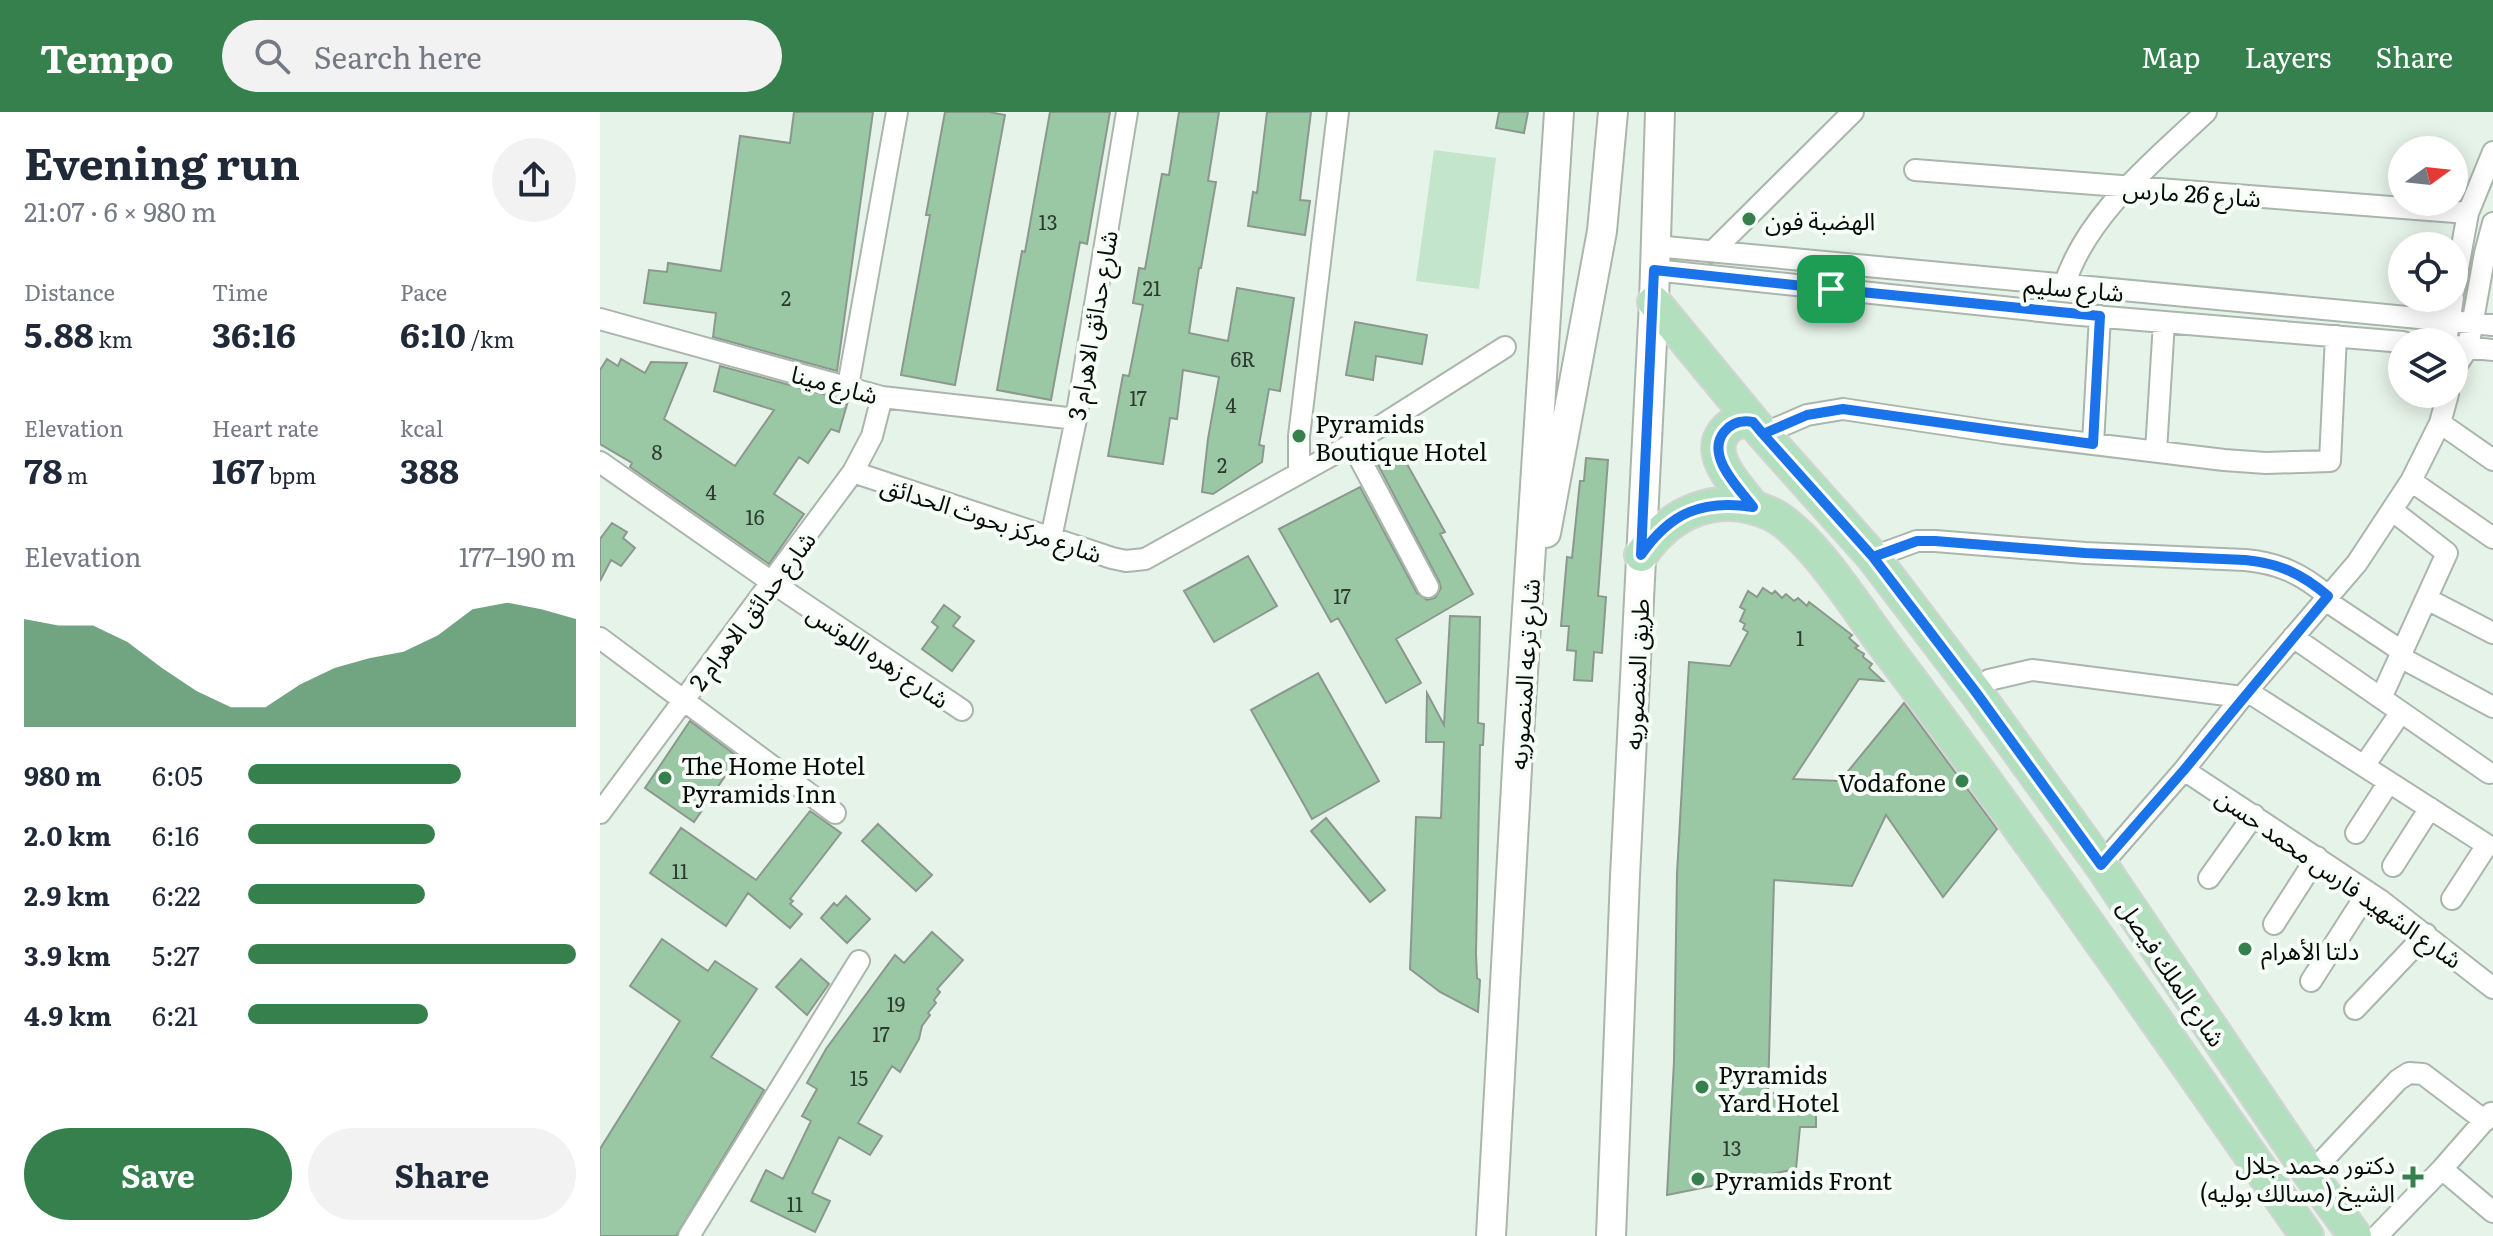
<!DOCTYPE html>
<meta charset="utf-8">
<style>
:root{--surface:#fff;--page:#f2f2f3;--text:#1f2937;--muted:#747a83;--accent:#36804e}
body{margin:0;font-family:Literata,"Noto Sans Arabic",serif;background:var(--page);color:var(--text);height:100vh;display:flex;flex-direction:column;font-size:30px;white-space:nowrap}
*{box-sizing:border-box;margin:0}
p{font-size:26px;color:var(--muted)}
.icon{flex:none;width:44px;height:44px;fill:none;stroke:currentColor;stroke-width:2;stroke-linecap:round;stroke-linejoin:round}
.map{position:relative;flex:1;overflow:hidden}
.drawer{display:flex;flex-direction:column;background:var(--surface);width:600px}
.drawer>*{flex:none}
.needle{width:52px;rotate:75deg}
.fabs{position:absolute;left:1788px;top:24px;display:grid;gap:16px}
.fabs a{display:grid;place-items:center;width:80px;height:80px;border-radius:50%;background:var(--surface);box-shadow:0 4px 20px #0003;font-size:40px}
.pin{position:absolute;display:grid;place-items:center;width:68px;height:68px;color:#fff;margin:-34px;border-radius:16px;box-shadow:0 4px 12px #0006}
.round{display:grid;place-items:center;flex:none;width:84px;height:84px;border-radius:42px;background:var(--page)}
.summary{display:flex;align-items:center;justify-content:space-between;height:136px;padding:0 24px}
h1{font-size:44px;font-weight:700;line-height:60px}
.metrics{display:grid;grid-template-columns:repeat(3,1fr);gap:12px;height:136px;padding:8px 24px}
.metrics div{display:grid;align-content:center}
.metrics b{font-size:34px;font-weight:700}
.metrics small{font-size:22px;font-weight:400}
.metrics p{font-size:22px}
.chart{height:224px;padding:16px 24px}
.chart p{display:flex;justify-content:space-between}
.chart svg{width:100%;height:144px;margin-top:8px;fill:var(--accent);opacity:.7}
.action{display:flex;gap:16px;margin-top:auto;padding:16px 24px}
.action a{flex:1;height:92px;border-radius:48px;background:var(--accent);color:#fff;font-size:32px;font-weight:700;line-height:92px;text-align:center}
.action a+a{background:var(--page);color:var(--text)}
ul{padding:0 24px;list-style:none;font-size:26px}
li{display:grid;grid-template-columns:128px 96px 1fr;align-items:center;height:60px}
li i{height:20px;border-radius:10px;background:var(--accent)}
header{display:flex;align-items:center;gap:48px;box-sizing:border-box;height:112px;padding:0 40px;background:var(--accent);color:#fff}
header strong{font-size:38px}
nav{display:flex;gap:44px;margin-inline-start:auto;font-size:28px}
.search{width:560px;height:72px;background:var(--page);display:flex;align-items:center;gap:20px;box-sizing:border-box;padding:0 28px;border-radius:44px;color:var(--muted);font-size:30px}
main{display:flex;flex:1;min-height:0}
.map>svg:first-child{display:block}
.green{fill:#c3e5cb}
.building{fill:#9ac8a5;stroke:#8c988e;stroke-width:2}
.lines{fill:none;stroke-linecap:round;stroke-linejoin:round}
.minor-casing{stroke:#aab6ac;stroke-width:24}
.secondary-casing{stroke:#aab6ac;stroke-width:32}
.primary-casing{stroke:#d3d3d3;stroke-width:36}
.minor{stroke:#fff;stroke-width:20}
.secondary{stroke:#fff;stroke-width:28}
.primary{stroke:#b2e0be;stroke-width:32}
.route-casing{stroke:#fff;stroke-width:16}
.route{stroke:#1a73e8;stroke-width:10}
.poi-dot{fill:#36804e;stroke:#f7fef8;stroke-width:3}
.labels{text-anchor:middle;dominant-baseline:central;stroke-width:8;stroke-linejoin:round;paint-order:stroke}
.number-label{font-size:20px;fill:#2d3c30}
.street-label{font-size:24px;fill:#090d09;stroke:#f7fef8}
.poi-label{font-size:24px;fill:#090d09;stroke:#f7fef8;text-anchor:start}
</style>
<header>
<strong>Tempo</strong>
<div class="search"><svg class="icon" aria-label="search" viewBox="0 0 24 24"><circle cx="10" cy="10" r="6"/><path d="M15 15l6 6"/></svg>Search here</div>
<nav><a>Map</a><a>Layers</a><a>Share</a></nav>
</header>
<main>
<section class="drawer">
<div class="summary"><div><h1>Evening run</h1><p>21:07 · 6 × 980 m</p></div><a class="round"><svg class="icon" aria-label="share" viewBox="0 0 24 24"><path d="M12 15V3M7 8l5-5 5 5M5 13v7h14v-7"/></svg></a></div>
<div class="metrics">
<div><p>Distance</p><b>5.88<small> km</small></b></div>
<div><p>Time</p><b>36:16</b></div>
<div><p>Pace</p><b>6:10<small> /km</small></b></div>
</div>
<div class="metrics">
<div><p>Elevation</p><b>78<small> m</small></b></div>
<div><p>Heart rate</p><b>167<small> bpm</small></b></div>
<div><p>kcal</p><b>388</b></div>
</div>
<div class="chart"><p><span>Elevation</span>177–190 m</p>
<svg viewBox="0 0 160 44" preserveAspectRatio="none"><path d="M0 44V11L10 13L20 13L30 18L40 26L50 33L60 38L70 38L80 31L90 26L100 23L110 21L120 16L130 8L140 6L150 8L160 11V44z"/></svg>
</div>
<ul>
<li><b>980 m</b>6:05<i style="width:65%"></i></li>
<li><b>2.0 km</b>6:16<i style="width:57%"></i></li>
<li><b>2.9 km</b>6:22<i style="width:54%"></i></li>
<li><b>3.9 km</b>5:27<i style="width:100%"></i></li>
<li><b>4.9 km</b>6:21<i style="width:55%"></i></li>
</ul>
<div class="action"><a>Save</a><a>Share</a></div>
</section>
<div class="map">
<svg width="1893" height="1124" viewBox="0 0 1893 1124">
<rect width="100%" height="100%" fill="#e6f3e8"/>
<!-- green -->
<path class="green" d="M834,38L896,46L879,177L816,169Z"/>
<!-- building -->
<path class="building" d="M194,0H273L237,259L113,225L116,201L44,191L49,158L67,160L68,151L121,159L140,24L190,31Z
M345,0H389L405,3L355,273L301,263L330,103H326Z
M450,0H510L487,132L480,130L451,288L397,278L422,139L425,140Z
M579,0H619L608,69L616,70L601,156H599L589,221L628,229L637,176L694,186L680,279L669,277L659,333L664,334L662,350L613,382L602,380L608,327L619,265L583,258L577,307L570,306L563,352L508,344L523,263L529,264L543,193L533,191L539,156L545,157L562,62L569,63Z
M667,0H711L700,88L710,89L705,123L648,114L653,80L657,81Z
M899,0H928L924,21L896,16Z
M755,210L827,223L822,252L776,244L773,268L746,263Z
M7,247L18,254L21,247L45,261L51,250L87,251L64,307L135,354L174,298L114,279L120,254L248,289L239,320L231,317L208,351L199,345L174,382L204,402L169,452L30,355L32,351L0,332V258Z
M798,336L845,420L840,422L873,482L796,527L821,571L786,591L738,506L731,510L679,417L760,375L817,481L827,488L835,486L841,476L839,469L776,349Z
M986,346L1008,348L998,484L1006,485L1002,541L994,540L992,569L974,568L976,539L967,538L969,514H961L967,445L972,446L980,369H984Z
M12,411L27,420L23,426L35,436L21,454L11,448L0,469V427Z
M648,444L677,494L614,530L584,479Z
M1163,476L1172,482L1175,479L1182,486L1186,482L1194,489L1198,486L1207,494L1209,490L1252,523L1249,526L1258,534L1255,536L1264,542L1263,545L1272,552L1269,556L1283,569L1259,567L1193,667L1240,669L1304,591L1397,717L1343,785L1286,703L1252,774L1174,768L1168,981L1193,982L1192,997L1216,999V1015H1200L1196,1057L1067,1083L1074,949L1077,762L1089,550L1130,554L1148,520L1143,517L1145,512L1140,509L1145,498L1140,495L1148,479L1157,485Z
M344,493L360,505L353,514L374,529L352,559L322,537L338,515L332,510Z
M850,504L880,505L878,611L884,612L883,633H880L876,842L877,866L880,868L878,900L840,880L810,857L816,705L841,706L844,630H826L827,581L844,613Z
M718,561L779,669L712,707L651,598Z
M90,609L138,645L94,710L45,676Z
M210,699L241,721L190,787L193,789L190,792L202,802L190,816L148,781L126,814L50,761L81,716L156,768Z
M726,706L785,778L770,790L711,719Z
M278,712L332,763L316,779L262,729Z
M246,784L270,807L247,831L221,806L234,791L237,794Z
M332,820L363,848L337,877L340,880L334,888L336,891L328,901L330,903L322,914L319,927L300,960L292,954L258,1011L282,1024L270,1043L239,1025L212,1081L230,1089L215,1120L151,1089L166,1058L183,1067L211,1009L202,1004L217,977L207,971L226,937L295,843L304,851Z
M62,827L108,859L115,849L157,877L111,945L164,978L76,1124H0V1037L80,909L30,874Z
M201,847L229,872L207,903L176,875Z"/>
<g class="lines">
<!-- minor casing -->
<g class="minor-casing">
<path id="minor" d="M1315,58L1868,101
M1055,134L1893,213
M1112,140L1253,0
M1054,158L1469,202L1803,230
M1464,174C1486,103 1553,50 1606,0
M1854,178L1868,101L1893,40
M0,207L282,285L476,307
M1846,230L1853,186
M1854,234L1893,238
M1854,257L1868,236L1885,141L1893,111
M248,274L297,0
M1840,311L1893,348
M1163,322L1207,303L1243,297L1403,321L1624,348L1666,351L1730,349L1736,224
M752,332L828,475
M1493,332L1500,204
M1556,339L1564,210
M0,350L173,471L362,598
M253,360L512,446L526,449L545,447L752,332L905,235
M699,361V324L738,0
M1811,369L1893,426
M451,426L476,307L527,0
M1273,445L1317,429H1335L1485,441L1645,448C1679,451 1702,462 1728,484
M1827,487L1893,521
M1725,488L1803,540
M1693,525L1889,661
M0,526L235,701
M1800,545L1893,595
M1375,579L1389,568L1432,558L1642,585
M1647,579L1887,733L1852,787
M1781,586L1847,441L1793,399
M1764,654L1801,600
M1584,658L1780,788L1893,876
M0,701L253,360L272,324L282,285
M1756,721L1789,670
M1501,753L1584,658L1642,585L1757,451L1811,369L1840,311L1848,282
M1793,754L1830,696
M1609,766L1654,703
M1674,812L1717,745
M1711,869L1768,780
M1755,897L1826,822
M1842,1057L1893,1100
M1710,1062L1798,968L1809,961L1823,962L1885,1009
M89,1124L259,849
M1777,1124L1842,1057L1891,1001"/>
</g>
<!-- secondary casing -->
<g class="secondary-casing">
<path id="secondary" d="M946,421L1002,119L1013,0
M891,1124L918,638L959,0
M1011,1124L1025,764L1054,190L1060,0"/>
</g>
<!-- primary casing -->
<g class="primary-casing">
<path id="primary" d="M1054,190L1163,322L1273,445L1375,579L1501,753L1710,1062L1755,1124
M1153,395C1139,376 1105,344 1124,320C1131,310 1142,308 1153,310
M1041,443C1071,399 1119,378 1171,402C1209,420 1258,498 1285,534C1431,726 1568,926 1707,1124"/>
</g>
<!-- minor -->
<use href="#minor" class="minor"/>
<!-- secondary -->
<use href="#secondary" class="secondary"/>
<!-- primary -->
<use href="#primary" class="primary"/>
</g>
<g class="lines">
<!-- route casing -->
<g class="route-casing">
<path id="route" d="M1231,177L1054,158L1041,443C1070,401 1102,387 1153,395C1139,376 1105,344 1124,320C1132,310 1142,308 1153,310L1163,322L1273,445L1375,579L1501,753L1584,658L1728,484C1702,462 1679,451 1645,448L1485,441L1335,429H1317L1273,445L1163,322L1207,303L1243,297L1493,332L1500,204L1231,177"/>
</g>
<!-- route -->
<use href="#route" class="route"/>
</g>
<!-- markers -->
<g class="poi-dot">
<circle cx="1149" cy="107" r="8"/>
<circle cx="699" cy="324" r="8"/>
<circle cx="65" cy="666" r="8"/>
<circle cx="1362" cy="669" r="8"/>
<circle cx="1645" cy="837" r="8"/>
<circle cx="1102" cy="975" r="8"/>
<path d="M1809 1053h8v8h8v8h-8v8h-8v-8h-8v-8h8z"/>
<circle cx="1098" cy="1067" r="8"/>
</g>
<g class="labels">
<!-- number labels -->
<g class="number-label">
<text x="448" y="109">13</text>
<text x="552" y="175">21</text>
<text x="186" y="185">2</text>
<text x="643" y="246">6R</text>
<text x="538" y="285">17</text>
<text x="631" y="292">4</text>
<text x="57" y="339">8</text>
<text x="622" y="352">2</text>
<text x="111" y="379">4</text>
<text x="155" y="404">16</text>
<text x="742" y="483">17</text>
<text x="1200" y="525">1</text>
<text x="80" y="758">11</text>
<text x="296" y="891">19</text>
<text x="281" y="921">17</text>
<text x="259" y="965">15</text>
<text x="1132" y="1035">13</text>
<text x="195" y="1091">11</text>
</g>
<!-- street labels -->
<g class="street-label">
<text transform="translate(1592 80) rotate(4)">شارع 26 مارس</text>
<text transform="translate(1474 175) rotate(5)">شارع سليم</text>
<text transform="translate(491 213) rotate(-80)">شارع حدائق الاهرام 3</text>
<text transform="translate(235 271) rotate(15)">شارع مينا</text>
<text transform="translate(392 406) rotate(18)">شارع مركز بحوث الحدائق</text>
<text transform="translate(151 498) rotate(-53)">شارع حدائق الاهرام 2</text>
<text transform="translate(279 543) rotate(34)">شارع زهره اللوتس</text>
<text transform="translate(923 562) rotate(-86)">شارع ترعه المنصوريه</text>
<text transform="translate(1035 562) rotate(-87)">طريق المنصوريه</text>
<text transform="translate(1740 765) rotate(35)">شارع الشهيد فارس محمد حسن</text>
<text transform="translate(1573 860) rotate(56)">شارع الملك فيصل</text>
</g>
<!-- poi labels -->
<g class="poi-label">
<text x="1165" y="107">الهضبة فون</text>
<text x="715" y="310">Pyramids<tspan x="715" dy="28">Boutique Hotel</tspan></text>
<text x="81" y="652">The Home Hotel<tspan x="81" dy="28">Pyramids Inn</tspan></text>
<text x="1346" y="669" text-anchor="end">Vodafone</text>
<text x="1661" y="837">دلتا الأهرام</text>
<text x="1118" y="961">Pyramids<tspan x="1118" dy="28">Yard Hotel</tspan></text>
<text x="1795" y="1051" text-anchor="end">دكتور محمد جلال<tspan x="1795" dy="28">الشيخ (مسالك بوليه)</tspan></text>
<text x="1114" y="1067">Pyramids Front</text>
</g>
</g>
</svg>
<div class="fabs">
<a><svg class="needle" viewBox="-14 -14 28 28"><path d="M0-13l5 13h-10z" fill="#e53935"/><path d="M0 13l5-13h-10z" fill="#747a83"/></svg></a>
<a><svg class="icon" aria-label="locate" viewBox="0 0 24 24"><circle cx="12" cy="12" r="6"/><path d="M12 2v4M12 18v4M2 12h4M18 12h4"/></svg></a>
<a><svg class="icon" aria-label="layers" viewBox="0 0 24 24"><path d="M12 4l9 5-9 5-9-5zM3 14l9 5 9-5"/></svg></a>
</div>
<div class="pin" style="left:1231px;top:177px;background:#1e9e55"><svg class="icon" aria-label="arrive" viewBox="0 0 24 24"><path d="M6 21V4h12l-3 4 3 4H6"/></svg></div>
</div>
</main>
